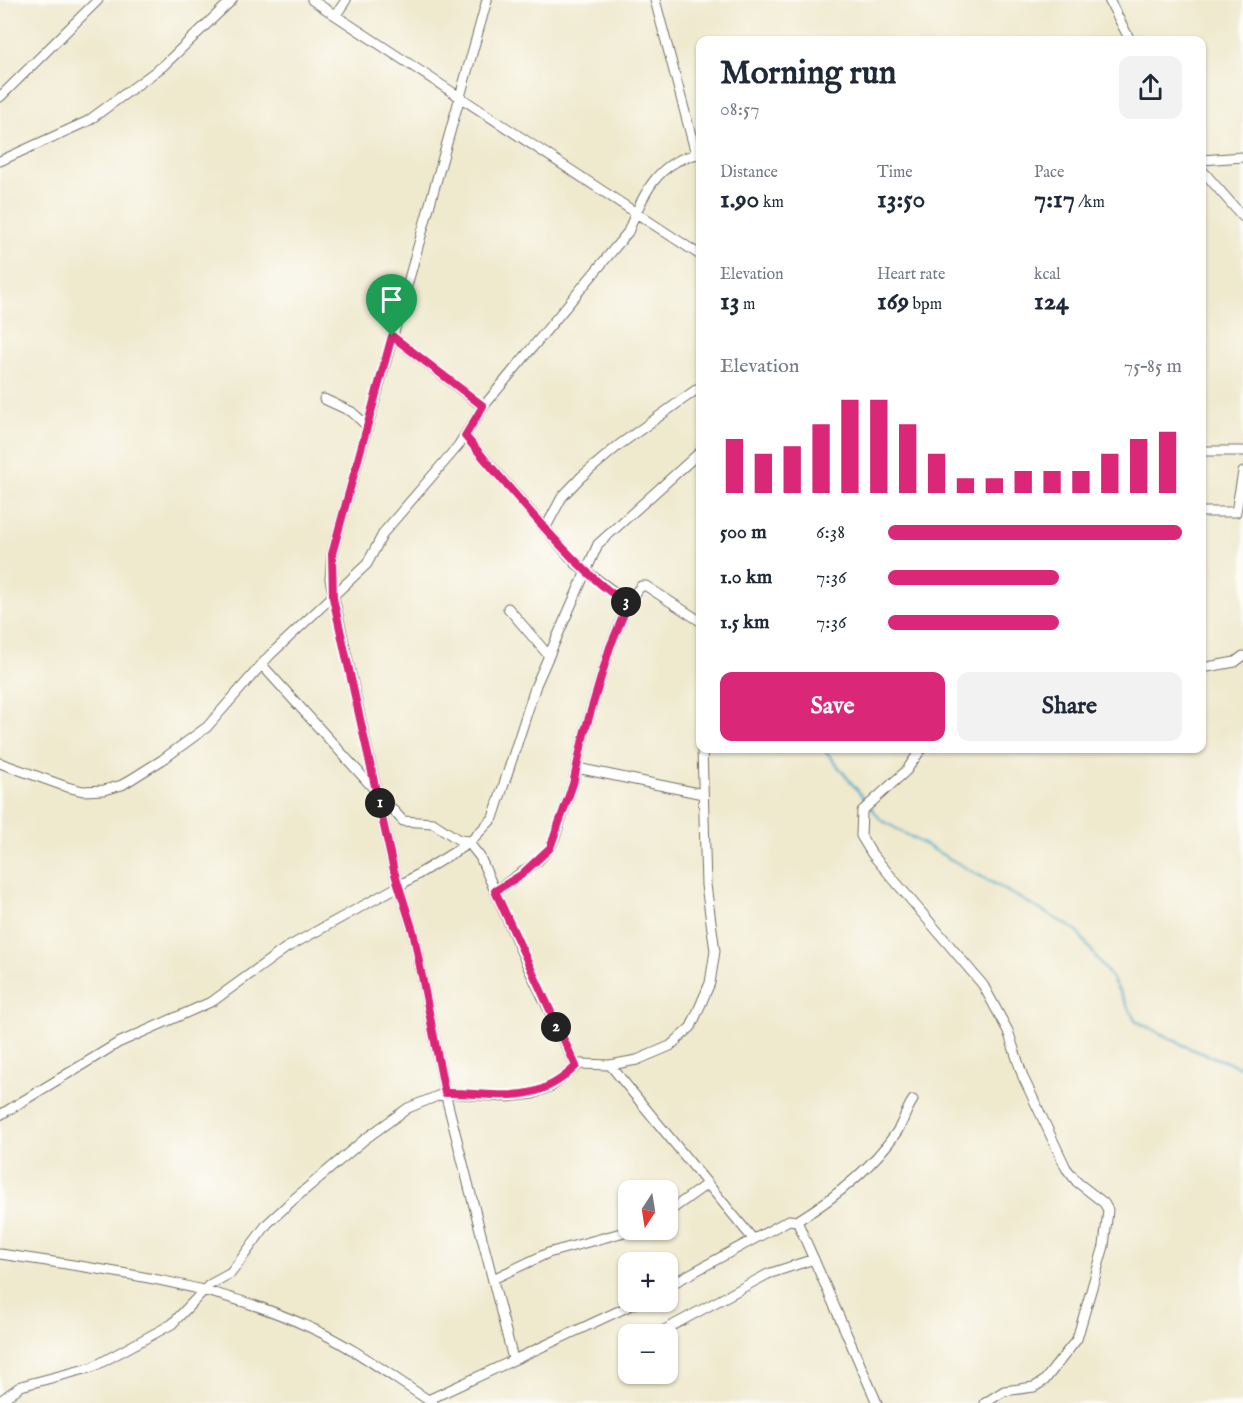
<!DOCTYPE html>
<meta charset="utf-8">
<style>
:root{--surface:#fff;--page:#f2f2f3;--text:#1f2937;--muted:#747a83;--accent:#db2777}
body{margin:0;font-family:"IM FELL English",serif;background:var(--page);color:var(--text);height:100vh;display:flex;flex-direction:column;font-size:22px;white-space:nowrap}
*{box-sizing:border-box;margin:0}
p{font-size:20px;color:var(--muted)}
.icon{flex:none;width:33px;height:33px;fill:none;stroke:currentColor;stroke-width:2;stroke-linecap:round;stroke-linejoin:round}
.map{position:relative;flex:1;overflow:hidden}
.details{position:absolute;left:696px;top:36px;width:510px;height:717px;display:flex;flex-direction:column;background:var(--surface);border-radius:12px;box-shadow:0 2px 4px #0004}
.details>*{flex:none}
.needle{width:39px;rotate:192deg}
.fabs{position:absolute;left:618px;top:1180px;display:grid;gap:12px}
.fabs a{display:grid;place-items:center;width:60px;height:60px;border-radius:12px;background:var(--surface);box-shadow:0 2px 4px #0004;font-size:30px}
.pin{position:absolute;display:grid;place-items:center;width:51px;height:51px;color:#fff;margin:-62px -26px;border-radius:50% 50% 50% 0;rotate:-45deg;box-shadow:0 0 6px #0007}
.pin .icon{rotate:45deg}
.km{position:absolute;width:30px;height:30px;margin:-15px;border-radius:50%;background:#222;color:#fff;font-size:16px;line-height:30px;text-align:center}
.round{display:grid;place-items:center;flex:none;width:63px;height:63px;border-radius:12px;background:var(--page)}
.summary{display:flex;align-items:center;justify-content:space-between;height:102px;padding:0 24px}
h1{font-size:33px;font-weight:700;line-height:45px}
.metrics{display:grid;grid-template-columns:repeat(3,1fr);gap:9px;height:102px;padding:6px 24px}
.metrics div{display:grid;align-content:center}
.metrics b{font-size:26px;font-weight:700}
.metrics small{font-size:16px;font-weight:400}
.metrics p{font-size:16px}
.chart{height:168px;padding:12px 24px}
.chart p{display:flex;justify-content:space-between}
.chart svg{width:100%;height:108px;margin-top:6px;stroke:var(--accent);stroke-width:6}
.cta{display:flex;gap:12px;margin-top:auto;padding:12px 24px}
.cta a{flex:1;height:69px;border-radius:12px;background:var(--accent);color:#fff;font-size:24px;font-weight:700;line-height:69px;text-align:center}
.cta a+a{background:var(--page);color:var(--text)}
ul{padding:0 24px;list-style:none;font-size:20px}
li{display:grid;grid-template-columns:96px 72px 1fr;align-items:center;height:45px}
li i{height:15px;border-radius:8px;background:var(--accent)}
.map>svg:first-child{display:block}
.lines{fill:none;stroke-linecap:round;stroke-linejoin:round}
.stream{stroke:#48a8c7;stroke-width:2}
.minor-casing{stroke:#706e64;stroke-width:11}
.minor{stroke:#fff;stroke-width:9}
.route-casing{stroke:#fff;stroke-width:12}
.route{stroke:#db2777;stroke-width:8}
</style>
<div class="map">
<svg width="1243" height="1403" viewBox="0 0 1243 1403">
<rect width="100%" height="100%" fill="#fdfcf7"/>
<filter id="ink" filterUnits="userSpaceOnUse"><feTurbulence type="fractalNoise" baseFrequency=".0167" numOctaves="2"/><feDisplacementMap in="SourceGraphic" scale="12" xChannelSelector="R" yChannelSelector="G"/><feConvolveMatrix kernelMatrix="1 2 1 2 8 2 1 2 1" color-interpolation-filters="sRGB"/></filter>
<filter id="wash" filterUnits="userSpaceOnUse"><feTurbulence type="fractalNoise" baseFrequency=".008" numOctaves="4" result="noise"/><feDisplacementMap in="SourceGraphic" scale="24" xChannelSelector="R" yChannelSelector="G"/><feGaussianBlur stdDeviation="1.35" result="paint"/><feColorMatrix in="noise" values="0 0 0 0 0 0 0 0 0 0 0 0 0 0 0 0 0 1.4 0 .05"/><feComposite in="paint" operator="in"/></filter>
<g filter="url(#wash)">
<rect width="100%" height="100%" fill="#efe9ce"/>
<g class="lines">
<!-- stream -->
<path class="stream" d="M823,748L867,802
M870,806L881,820L1076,930L1111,977L1136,1021L1191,1049L1243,1068"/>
</g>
</g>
<g filter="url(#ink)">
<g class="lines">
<!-- minor casing -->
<g class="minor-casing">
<path id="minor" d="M312,0L700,255
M487,0L332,554L330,579L394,871L413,931L445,1093L513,1359
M655,0L696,154
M1109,0L1130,40
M336,15L346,0
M0,97L98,0
M1202,160L1243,157
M0,161L88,121L163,66L232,0
M1202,170L1243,217
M392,336L483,407
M324,399L352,412L367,426
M465,436L575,563L628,602L641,586H646L700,621
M1202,451H1243
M1202,512H1236L1243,472
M546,527L562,497L581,477L619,445L700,387
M508,608L549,656
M262,665L403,821L433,823L459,840L470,841
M1202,668L1235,662L1243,656
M922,748L906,771L862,811L861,836L872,854L983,985L1008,1031L1023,1077L1066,1168L1077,1182L1104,1203L1108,1210L1104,1246L1077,1339L1044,1381L1034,1387L1004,1391L985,1403
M0,763L67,787L83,791L104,790L122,785L162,760L207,727L270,655L367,564L384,532L458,446L483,407L628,232C642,196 658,159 700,154
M577,768L703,794
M495,891L538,861L550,848L555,837L573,784L584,734L610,647L629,601
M610,1065L753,1239
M576,1066L529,969L480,857L469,843L493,818L536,685L598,544L700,452
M0,1115L118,1043L213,1001L286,948L399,886L469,843
M668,1212L707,1184
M797,1221C836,1197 870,1170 896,1133C903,1123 906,1110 913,1100
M0,1254C104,1270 212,1282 309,1327C354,1347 392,1377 433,1403
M493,1279L548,1253L632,1230
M668,1286L789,1220L797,1221L877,1403
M655,1335L768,1274L814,1259
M428,1400L638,1302
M0,1401L21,1386L93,1367L172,1324L209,1285L231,1273L267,1224L294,1199L365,1139L408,1108L445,1093L507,1097L533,1094L552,1086L580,1064L610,1065L637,1060L670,1046L691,1027L710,983L715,951L706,885L702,748"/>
</g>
<!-- minor -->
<use href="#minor" class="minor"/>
</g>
</g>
<g class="lines" filter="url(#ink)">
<!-- route casing -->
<g class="route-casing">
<path id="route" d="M392,336L483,406L465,436C494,469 594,594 629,602L610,647L584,734L573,784L550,848L521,875L495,891L576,1066C534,1108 497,1092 445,1093L413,931L394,871L333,598L332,554Z"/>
</g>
<!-- route -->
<use href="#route" class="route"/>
</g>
</svg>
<div class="fabs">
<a><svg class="needle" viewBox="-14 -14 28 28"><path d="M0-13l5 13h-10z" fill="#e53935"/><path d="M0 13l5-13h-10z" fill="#747a83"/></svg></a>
<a>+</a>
<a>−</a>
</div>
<div class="pin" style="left:392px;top:336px;background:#1e9e55"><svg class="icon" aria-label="arrive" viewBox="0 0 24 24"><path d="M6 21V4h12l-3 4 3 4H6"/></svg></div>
<b class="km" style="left:380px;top:803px">1</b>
<b class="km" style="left:556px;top:1027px">2</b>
<b class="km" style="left:626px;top:602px">3</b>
<section class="details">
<div class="summary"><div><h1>Morning run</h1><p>08:57</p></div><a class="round"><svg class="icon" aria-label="share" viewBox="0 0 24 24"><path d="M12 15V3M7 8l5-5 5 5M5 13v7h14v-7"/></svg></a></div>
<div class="metrics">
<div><p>Distance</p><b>1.90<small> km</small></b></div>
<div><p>Time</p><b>13:50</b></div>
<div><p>Pace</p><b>7:17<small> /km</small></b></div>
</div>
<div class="metrics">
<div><p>Elevation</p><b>13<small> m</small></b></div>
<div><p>Heart rate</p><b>169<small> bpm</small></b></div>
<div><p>kcal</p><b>124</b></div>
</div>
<div class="chart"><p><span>Elevation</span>75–85 m</p>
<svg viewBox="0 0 160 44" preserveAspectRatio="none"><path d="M5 44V22M15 44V28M25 44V25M35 44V16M45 44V6M55 44V6M65 44V16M75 44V28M85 44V38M95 44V38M105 44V35M115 44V35M125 44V35M135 44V28M145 44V22M155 44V19"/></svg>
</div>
<ul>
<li><b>500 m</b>6:38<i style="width:100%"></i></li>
<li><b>1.0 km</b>7:36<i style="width:58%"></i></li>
<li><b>1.5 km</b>7:36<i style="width:58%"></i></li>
</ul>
<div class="cta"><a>Save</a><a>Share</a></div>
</section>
</div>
